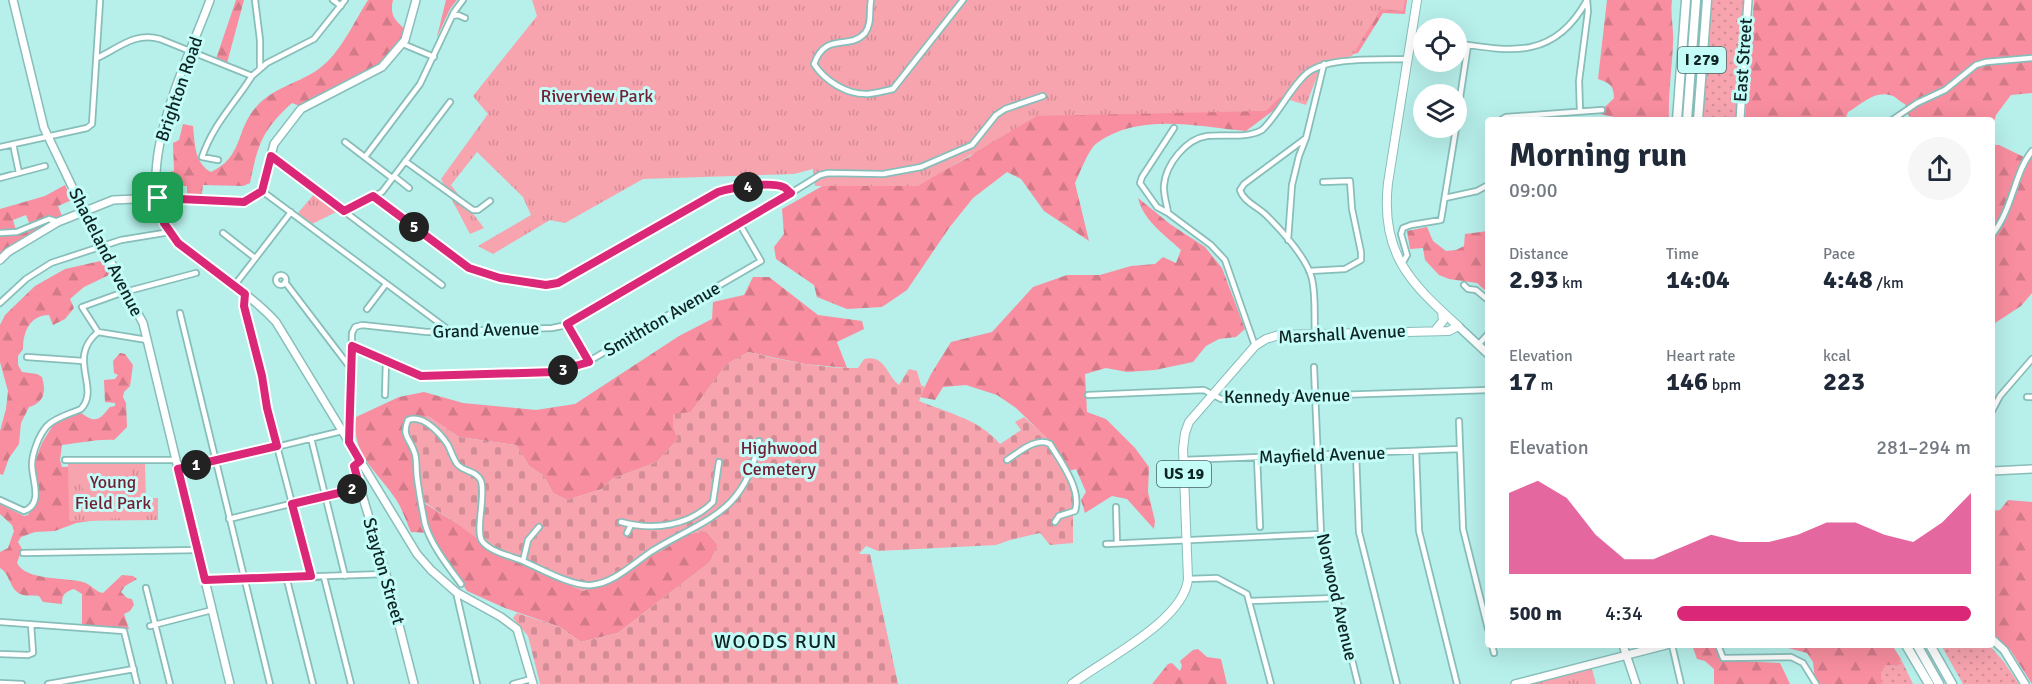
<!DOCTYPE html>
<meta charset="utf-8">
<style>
:root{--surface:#fff;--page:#f6f6f7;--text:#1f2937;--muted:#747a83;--accent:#db2777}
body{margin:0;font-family:Signika,sans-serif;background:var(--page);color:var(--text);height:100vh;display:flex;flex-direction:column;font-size:22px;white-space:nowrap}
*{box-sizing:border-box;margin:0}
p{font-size:20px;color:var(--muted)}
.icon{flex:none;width:33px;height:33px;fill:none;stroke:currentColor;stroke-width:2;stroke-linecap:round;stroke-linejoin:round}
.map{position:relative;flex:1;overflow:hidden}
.sheet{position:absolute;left:1485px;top:117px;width:510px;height:531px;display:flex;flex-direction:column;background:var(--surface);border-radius:6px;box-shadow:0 6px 24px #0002}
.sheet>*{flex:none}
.tools{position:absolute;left:1413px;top:18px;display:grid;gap:12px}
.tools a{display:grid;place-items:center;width:54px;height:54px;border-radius:50%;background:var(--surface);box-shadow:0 6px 24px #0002;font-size:30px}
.pin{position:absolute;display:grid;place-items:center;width:51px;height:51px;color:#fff;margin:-26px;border-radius:12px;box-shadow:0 3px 9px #0006}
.km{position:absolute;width:30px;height:30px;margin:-15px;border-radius:50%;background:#222;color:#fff;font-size:16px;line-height:30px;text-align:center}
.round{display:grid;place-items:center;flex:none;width:63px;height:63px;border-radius:32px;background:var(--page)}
.head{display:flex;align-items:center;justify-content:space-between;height:102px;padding:0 24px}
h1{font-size:33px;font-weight:700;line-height:45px}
.figures{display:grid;grid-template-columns:repeat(3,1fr);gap:9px;height:102px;padding:6px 24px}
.figures div{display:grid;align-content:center}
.figures b{font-size:26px;font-weight:700}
.figures small{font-size:16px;font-weight:400}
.figures p{font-size:16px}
.chart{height:168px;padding:12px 24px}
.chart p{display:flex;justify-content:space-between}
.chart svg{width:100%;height:108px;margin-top:6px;fill:var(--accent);opacity:.7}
ul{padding:0 24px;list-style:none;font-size:20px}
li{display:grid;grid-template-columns:96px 72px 1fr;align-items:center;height:45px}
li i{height:15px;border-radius:8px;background:var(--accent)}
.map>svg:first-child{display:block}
.grass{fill:url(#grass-dots)}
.forest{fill:url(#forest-firs)}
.cemetery{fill:url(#cemetery-stones)}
.park{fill:url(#park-tufts)}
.pitch{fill:#f7a4af}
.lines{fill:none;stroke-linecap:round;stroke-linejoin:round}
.street-casing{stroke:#88beba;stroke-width:8}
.secondary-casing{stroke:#88beba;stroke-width:10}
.primary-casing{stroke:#88beba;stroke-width:10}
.highway-casing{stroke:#88beba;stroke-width:11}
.street{stroke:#fff;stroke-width:4.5}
.secondary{stroke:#fff;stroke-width:7}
.primary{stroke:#fff;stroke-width:8}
.highway{stroke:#fff;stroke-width:8}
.secondary-bridge-casing{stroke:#88beba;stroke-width:10;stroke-linecap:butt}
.secondary-bridge{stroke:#fff;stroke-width:7}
.route-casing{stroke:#fff;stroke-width:12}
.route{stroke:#db2777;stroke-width:8}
.labels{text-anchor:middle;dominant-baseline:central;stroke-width:6;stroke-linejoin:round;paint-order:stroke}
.shield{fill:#c4fcf8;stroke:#456664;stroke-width:1.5}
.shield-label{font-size:16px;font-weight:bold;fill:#0f2524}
.street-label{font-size:18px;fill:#0f2524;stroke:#c4fcf8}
.park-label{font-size:18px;fill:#711f33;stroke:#c4fcf8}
.neighbourhood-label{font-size:20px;letter-spacing:1.5px;fill:#0f2524;stroke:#c4fcf8}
</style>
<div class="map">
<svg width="2032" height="684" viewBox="0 0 2032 684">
<defs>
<pattern id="grass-dots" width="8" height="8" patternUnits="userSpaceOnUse" patternTransform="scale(1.5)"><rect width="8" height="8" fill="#f7a4af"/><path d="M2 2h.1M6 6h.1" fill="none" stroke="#d38d96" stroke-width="1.8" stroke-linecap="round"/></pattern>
<pattern id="forest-firs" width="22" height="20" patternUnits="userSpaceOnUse" patternTransform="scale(1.5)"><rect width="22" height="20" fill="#f88e9f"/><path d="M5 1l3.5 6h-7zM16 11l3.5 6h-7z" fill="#d37a89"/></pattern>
<pattern id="cemetery-stones" width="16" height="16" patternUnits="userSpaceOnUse" patternTransform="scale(1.5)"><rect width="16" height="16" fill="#f7a4af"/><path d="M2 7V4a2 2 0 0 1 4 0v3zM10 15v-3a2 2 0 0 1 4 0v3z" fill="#d38d96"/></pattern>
<pattern id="park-tufts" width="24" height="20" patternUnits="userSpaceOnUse" patternTransform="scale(1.5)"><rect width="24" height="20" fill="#f7a4af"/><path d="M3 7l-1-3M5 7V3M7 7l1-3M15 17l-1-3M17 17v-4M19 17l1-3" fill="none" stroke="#d38d96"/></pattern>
</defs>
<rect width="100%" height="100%" fill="#b7efea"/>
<!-- grass -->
<path class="grass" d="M1707,0H1748L1740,120H1698Z
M1941,645H1989L2004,662L2019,684H1963Z
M1901,659L1913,684H1881V674L1886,665L1898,666Z"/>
<!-- forest -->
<path class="forest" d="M236,0H244L227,63L216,59Z
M368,0H393C389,16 396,21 407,31L382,67L302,107L292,103C262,130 258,144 250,183L243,186L203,185L201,201L187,200V186H182V184L177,183V181H170L169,172L174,171L173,143L179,140L183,124L193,126C195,143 194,163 211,172C244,157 235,130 257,106C274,87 300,83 320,68C341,52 354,22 368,0Z
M446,0H457L450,9L437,37Z
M1181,0H1407L1405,14L1383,13L1358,53L1309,63L1278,107L1246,131C1198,127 1140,112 1097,143C1089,148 1080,173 1075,183L1089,241L1044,211L1021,179L1007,172L973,198L949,228L907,290L882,307L847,309L817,297L814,285L776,259L774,247L784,234L782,209L826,184L931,177L971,156L994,131Z
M1607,0H1672C1670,14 1674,29 1673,43C1672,69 1668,94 1669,120H1615L1614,117L1599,114L1598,110L1606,106L1614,98C1614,85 1609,83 1598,79Z
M1754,0H2032V93L2011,95L1996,115L1992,128V120H1911L1906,110L1905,104C1900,102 1897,98 1893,96C1875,89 1862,104 1848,112L1845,120H1745Z
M1992,145H1999L2024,157L2005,207L1995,225L1992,222Z
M2032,156V293L2021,306L1992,325V240L2007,218L2024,168Z
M65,185L72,200L58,206L62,216L56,219L48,216L30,225L26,215L13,220L16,230H0V209L45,196Z
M1138,198L1170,224L1205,247L1222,268L1245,329L1236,337L1219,339L1206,346L1193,362L1155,370L1127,372L1106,368L1085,374L1087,412L1106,419L1135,448L1149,467L1148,492L1155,521L1154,529L1127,499L1112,496L1085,513L1081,500L1086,492L1076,469L1068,471L1053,444L1016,408L997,395L966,385L943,387L935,400L920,397L931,374L951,342L992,332L1033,287L1067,275H1100L1131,266L1155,264L1163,257L1176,263L1181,250C1165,235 1143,220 1138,198Z
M48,221L51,223L0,254V235H13Z
M1427,227L1433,241L1446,251L1456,250L1464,246L1465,234L1488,231V293L1477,283L1449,279L1439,275L1425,260L1423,248L1410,249L1407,231Z
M105,260L111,274L84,287L70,299L74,308L65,319L53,325L49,315C30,315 23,332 23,349L18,356V365L22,372L37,374L42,377C46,391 45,402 29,407L21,423L19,444L9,458L3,475L0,474V431L6,409L8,391L0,362V325L5,315L35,286L65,269Z
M753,277H769L818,315L862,321L864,329L837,342L847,368L805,364L748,352L726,365L691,412L673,426L678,439L657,462L612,479L602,489L567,500L553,493L544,476L529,466L516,445L459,437L428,416L416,455L419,500L530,568L583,591L617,577L648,556L665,549L683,535L706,531L718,545L710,562L618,633L581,642L560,627L505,608L467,591L430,533L411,532C406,521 402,508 395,498C376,470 351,454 356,417L399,397L424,392L463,403L536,410L575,404L679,336L712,319L713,302L744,295Z
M120,353L125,354L133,365L130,386L124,392L123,397L126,403L127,427L114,440C97,439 80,443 62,445L60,460L62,467H67L73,462H78L81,464L97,520L76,523L55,531L35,532L21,537L18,542L22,549L17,563C26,581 64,577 83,582C91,584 95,592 103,593L122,575L133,576L137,579L125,586L121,592L127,598L132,599L134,605L130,611L124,614L129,629L82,625V594L74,589C65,592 62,594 62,604L43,602L39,596C34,595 27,596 23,595C9,591 11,574 0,568V552L8,548L14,531L12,525L0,514V504L24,516L28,515L39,500L34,463L42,443L53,425L80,412C96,425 100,419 110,407L115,406V403L105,402L104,380L115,379L118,375L114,373L113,361Z
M2008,500L2032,502V684L2011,651L1992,632V511L2000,510Z
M1692,645H1715L1721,660L1780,663L1790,684H1714V669L1705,661L1697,659Z
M1777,645H1892L1901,659L1898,666L1886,665L1881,674V684H1811L1815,681L1813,662L1807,653Z
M1198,649L1207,657L1221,659L1227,684H1152L1168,664L1172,663L1180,671L1182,666L1180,661L1193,650Z"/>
<!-- cemetery -->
<path class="cemetery" d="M748,352C784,360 821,369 858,368L864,359C885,354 887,376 899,385L909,369L917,371L921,385L925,387L919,401C948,413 979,419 1000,444L1021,430L1015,422L1024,417C1033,426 1045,434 1053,443C1063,455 1090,504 1073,515V543L1050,545L1040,533L1010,540L996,545L878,551L866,546L859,554H870L898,684H540L528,636L513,618L517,613L560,627L581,642L618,633L710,562L718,545L706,531L683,535L665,549L648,556L617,577L583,591L496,553L455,522L419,499L416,455L408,435L409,421L428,416L459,437L516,445L529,466L544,476L553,493L567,500L602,489L612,479L657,462L678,439L673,426V414L691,412L726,365Z"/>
<!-- park -->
<path class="park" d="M532,0H1405L1403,11L1381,9L1352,56L1322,64L1306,105L1280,97L1266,111L1037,116L918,186H815L813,169L794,174L643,179L565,223L550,220L493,254L478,246L531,215L523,197L477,152L451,185L484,228L470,234L441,179L488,114L473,96L537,16Z
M315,193L338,211L312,224L298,213Z
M68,464H145L146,498H158V520L69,521Z
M1592,669L1596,684H1530Z"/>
<!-- pitch -->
<path class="pitch" d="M81,464L131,465L136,517L97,520L85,511Z"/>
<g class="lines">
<!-- street casing -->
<g class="street-casing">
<path id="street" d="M255,0L260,40V68
M333,0L341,6
M871,0C869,11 872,24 865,33C849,51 826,31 814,64C825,81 847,95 868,94C877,93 885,91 893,89L963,0
M452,16L458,15L465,18
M1411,36L1424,38
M1456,43C1513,52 1555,59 1587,0
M403,44L434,57
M97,58C119,48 134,32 160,39L252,76L267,63L314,39L345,0
M1580,111L1579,81L1588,11L1587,0
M1501,120L1506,117L1602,110
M1892,120L1917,103L1945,90L1976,65L1986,62L2032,58
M1456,124L1468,45
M1306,138L1244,184L1240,190C1243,201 1258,207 1266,215C1281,230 1307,258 1312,279C1316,296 1314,316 1315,334
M345,142L392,178
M13,144L19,173
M0,147L87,128L92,124L100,1
M271,156L442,285
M365,157L420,84L454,12L463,0
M218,160L202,157C214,123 233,106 252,76
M405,161L473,210H478L490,201
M394,176L409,188
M0,178L45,166
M262,191L450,331
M373,196L469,268L495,276L550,285L558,283L718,192C730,188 771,181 783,187C785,188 789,191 791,193L820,175L828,173L883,174L921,167L972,145L996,115L1005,109L1043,96
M1445,198L1477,191L1488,185
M344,211L382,192L450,102
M1168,213L1157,207L1140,183L1142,177L1174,128
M0,233L17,232L49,219L58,222
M223,233L255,258
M1992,235C2013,209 2014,173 2032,151
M1288,240L1292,185L1299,156L1306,138L1324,64
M1402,264L1407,255L1401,234L1403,228L1411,225L1441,220L1456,128
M1309,271L1345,269L1361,260V252L1352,209L1350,181L1323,182
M276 280a5 5 0 1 1 10 0a5 5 0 1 1-10 0Z
M285,282L352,370
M1464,285L1468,289L1476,290L1488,300
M234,286L291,212
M245,294L244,306L262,376L267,408L311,576
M0,303L26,279L51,263L121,240L170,232
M367,309L386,284
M180,313L270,684
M568,324L589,362
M98,332L82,307L121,293L196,273
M98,332L147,340
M1478,345L1488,334
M352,346L421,376L554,372L584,364L761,261L739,223
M1255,346L1225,260L1211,245L1168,213C1167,204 1163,194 1164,185C1166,164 1186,139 1207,136C1225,134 1246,139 1262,130C1279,114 1288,91 1305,75C1324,56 1381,60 1408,59
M27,357L83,361
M1314,367L1321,534L1358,684
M385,395L386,361
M1088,395L1204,390L1221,399L1488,390
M2027,397H2032
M1992,411L2000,396L2032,359
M1459,421L1463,529L1488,629
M311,438L345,576
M349,442L352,333L355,327L362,325L427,332L552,328L562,326L791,193
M1416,451L1419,531L1457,684
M1356,453L1359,532L1397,684
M1257,457L1260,527
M65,460H176
M1007,460C1018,453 1037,436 1050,444C1061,462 1082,490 1075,511L1059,516L1055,522
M1183,460L1460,449
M178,469L215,462L342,431
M0,500L24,511C44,504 32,480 32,465C32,453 39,435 47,426C56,417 70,414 81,409C101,388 66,358 98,332
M1116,507L1117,543
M229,519L360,487
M621,522C654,531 689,526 713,502L719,462
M539,527L528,540L523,561C541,569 573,587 592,585C614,583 634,563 652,551C706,518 745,514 759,441
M627,533L631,525
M1106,544L1321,534
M23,553L198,550
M286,576L313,684
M324,577L351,684
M1188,579L1217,578L1247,594L1271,684
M205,580L386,574
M461,584C448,566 431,545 425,524C422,509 419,493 417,477C416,470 417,461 415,454C411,439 401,437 408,420C423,414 440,433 448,445C451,451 454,461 458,465C465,472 477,471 481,481C486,495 475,531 482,541C490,552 511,556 523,561
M146,588L170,684
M456,592L477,684
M1249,601L1336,598
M0,622L124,631L137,684
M150,626L212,610
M1492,645L1494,653
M1672,645L1681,684
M1718,645L1723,658L1791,657L1803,663L1816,684
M0,654L28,655L33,653L31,624
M0,683L22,684
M48,684L134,669
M513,684L531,679"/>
</g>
<!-- secondary casing -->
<g class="secondary-casing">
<path id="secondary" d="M13,0L44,128L79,201
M210,0C188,62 120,188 180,244C210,272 248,291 276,322L417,554L431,570L456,592L501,617L517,629L533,684
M1740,120L1748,0
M0,260L8,252L58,222L113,200L158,198L244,202L262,191L274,144L301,109L382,67L405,40L416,0
M138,314L143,323L230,684
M1458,326L1488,354
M360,461L355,464V471L386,574L414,684
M1992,471L2032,469
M1992,639L2004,650L2025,684
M1623,645L1636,684
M1515,684L1666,645"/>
</g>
<!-- primary casing -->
<g class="primary-casing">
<path id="primary" d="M1417,0L1388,183C1380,253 1410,283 1458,326
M1437,328L1443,321L1442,312
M1072,684C1103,660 1184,621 1188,579L1183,449L1185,433L1189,422L1255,346L1266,339L1279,335L1449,331L1458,326"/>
</g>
<!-- highway casing -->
<g class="highway-casing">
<path id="highway" d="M1677,120L1686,0
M1687,120L1696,0
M1698,120L1707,0
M1906,645L1929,684
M1917,645L1939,684
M1930,645L1952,684"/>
</g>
<!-- street -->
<use href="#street" class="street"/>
<!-- secondary -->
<use href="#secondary" class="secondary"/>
<!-- primary -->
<use href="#primary" class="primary"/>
<!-- highway -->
<use href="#highway" class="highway"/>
<!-- secondary-bridge casing -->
<g class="secondary-bridge-casing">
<path id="secondary-bridge" d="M79,201L138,314"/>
</g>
<!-- secondary-bridge -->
<use href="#secondary-bridge" class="secondary-bridge"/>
</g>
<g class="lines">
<!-- route casing -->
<g class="route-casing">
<path id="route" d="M271,156L344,211L373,196L469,268L500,278L546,285L558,283L718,192C730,188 771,181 783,187C785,187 789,192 791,193L567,324L589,362L554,372L421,376L352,346L349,442L360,461L354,466L360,488L292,504L311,576L205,580L178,469L277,446L267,408L262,376L244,306L245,294L178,243L164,223L158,198L244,202L262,191Z"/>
</g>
<!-- route -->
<use href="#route" class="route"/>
</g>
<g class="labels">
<!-- shield labels -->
<g class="shield">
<rect x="1678" y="47" width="48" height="26" rx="4.5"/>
<rect x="1157" y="461" width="54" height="26" rx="4.5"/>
</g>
<g class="shield-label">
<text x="1702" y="60">I 279</text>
<text x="1184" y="474">US 19</text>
</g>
<!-- street labels -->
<g class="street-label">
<text transform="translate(1743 60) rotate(-86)">East Street</text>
<text transform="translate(179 89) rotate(-71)">Brighton Road</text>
<text transform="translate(106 252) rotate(63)">Shadeland Avenue</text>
<text transform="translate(662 319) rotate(-30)">Smithton Avenue</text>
<text transform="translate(486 330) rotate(-2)">Grand Avenue</text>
<text transform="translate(1342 334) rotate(-3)">Marshall Avenue</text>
<text transform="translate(1287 396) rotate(-1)">Kennedy Avenue</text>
<text transform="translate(1322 455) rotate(-2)">Mayfield Avenue</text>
<text transform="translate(384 571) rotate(74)">Stayton Street</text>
<text transform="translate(1337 597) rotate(77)">Norwood Avenue</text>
</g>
<!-- park labels -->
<g class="park-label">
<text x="597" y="96">Riverview Park</text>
<text x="779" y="448">Highwood<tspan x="779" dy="21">Cemetery</tspan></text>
<text x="113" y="482">Young<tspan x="113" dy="21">Field Park</tspan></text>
</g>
<!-- neighbourhood labels -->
<g class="neighbourhood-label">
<text x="776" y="641">WOODS RUN</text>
</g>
</g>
</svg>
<div class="tools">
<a><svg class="icon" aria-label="locate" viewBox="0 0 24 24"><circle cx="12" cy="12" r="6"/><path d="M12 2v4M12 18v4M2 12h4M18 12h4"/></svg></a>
<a><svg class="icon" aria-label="layers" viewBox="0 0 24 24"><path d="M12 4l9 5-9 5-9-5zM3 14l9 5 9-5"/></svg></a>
</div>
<div class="pin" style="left:158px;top:198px;background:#1e9e55"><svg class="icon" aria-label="arrive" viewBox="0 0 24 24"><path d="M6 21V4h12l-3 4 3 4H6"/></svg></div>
<b class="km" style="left:196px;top:465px">1</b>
<b class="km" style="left:352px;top:489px">2</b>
<b class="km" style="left:563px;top:370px">3</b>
<b class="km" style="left:748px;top:187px">4</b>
<b class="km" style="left:414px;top:227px">5</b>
<section class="sheet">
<div class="head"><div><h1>Morning run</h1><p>09:00</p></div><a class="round"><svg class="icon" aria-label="share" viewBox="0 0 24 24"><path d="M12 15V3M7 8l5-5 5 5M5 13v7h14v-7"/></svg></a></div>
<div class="figures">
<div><p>Distance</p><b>2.93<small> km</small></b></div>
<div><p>Time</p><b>14:04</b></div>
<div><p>Pace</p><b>4:48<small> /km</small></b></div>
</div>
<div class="figures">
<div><p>Elevation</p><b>17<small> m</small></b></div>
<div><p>Heart rate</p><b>146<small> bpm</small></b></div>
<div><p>kcal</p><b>223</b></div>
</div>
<div class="chart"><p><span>Elevation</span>281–294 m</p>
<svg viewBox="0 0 160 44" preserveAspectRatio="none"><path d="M0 44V11L10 6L20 13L30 28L40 38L50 38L60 33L70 28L80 31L90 31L100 28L110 23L120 23L130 28L140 31L150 23L160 11V44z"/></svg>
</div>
<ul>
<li><b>500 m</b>4:34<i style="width:100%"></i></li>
</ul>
</section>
</div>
